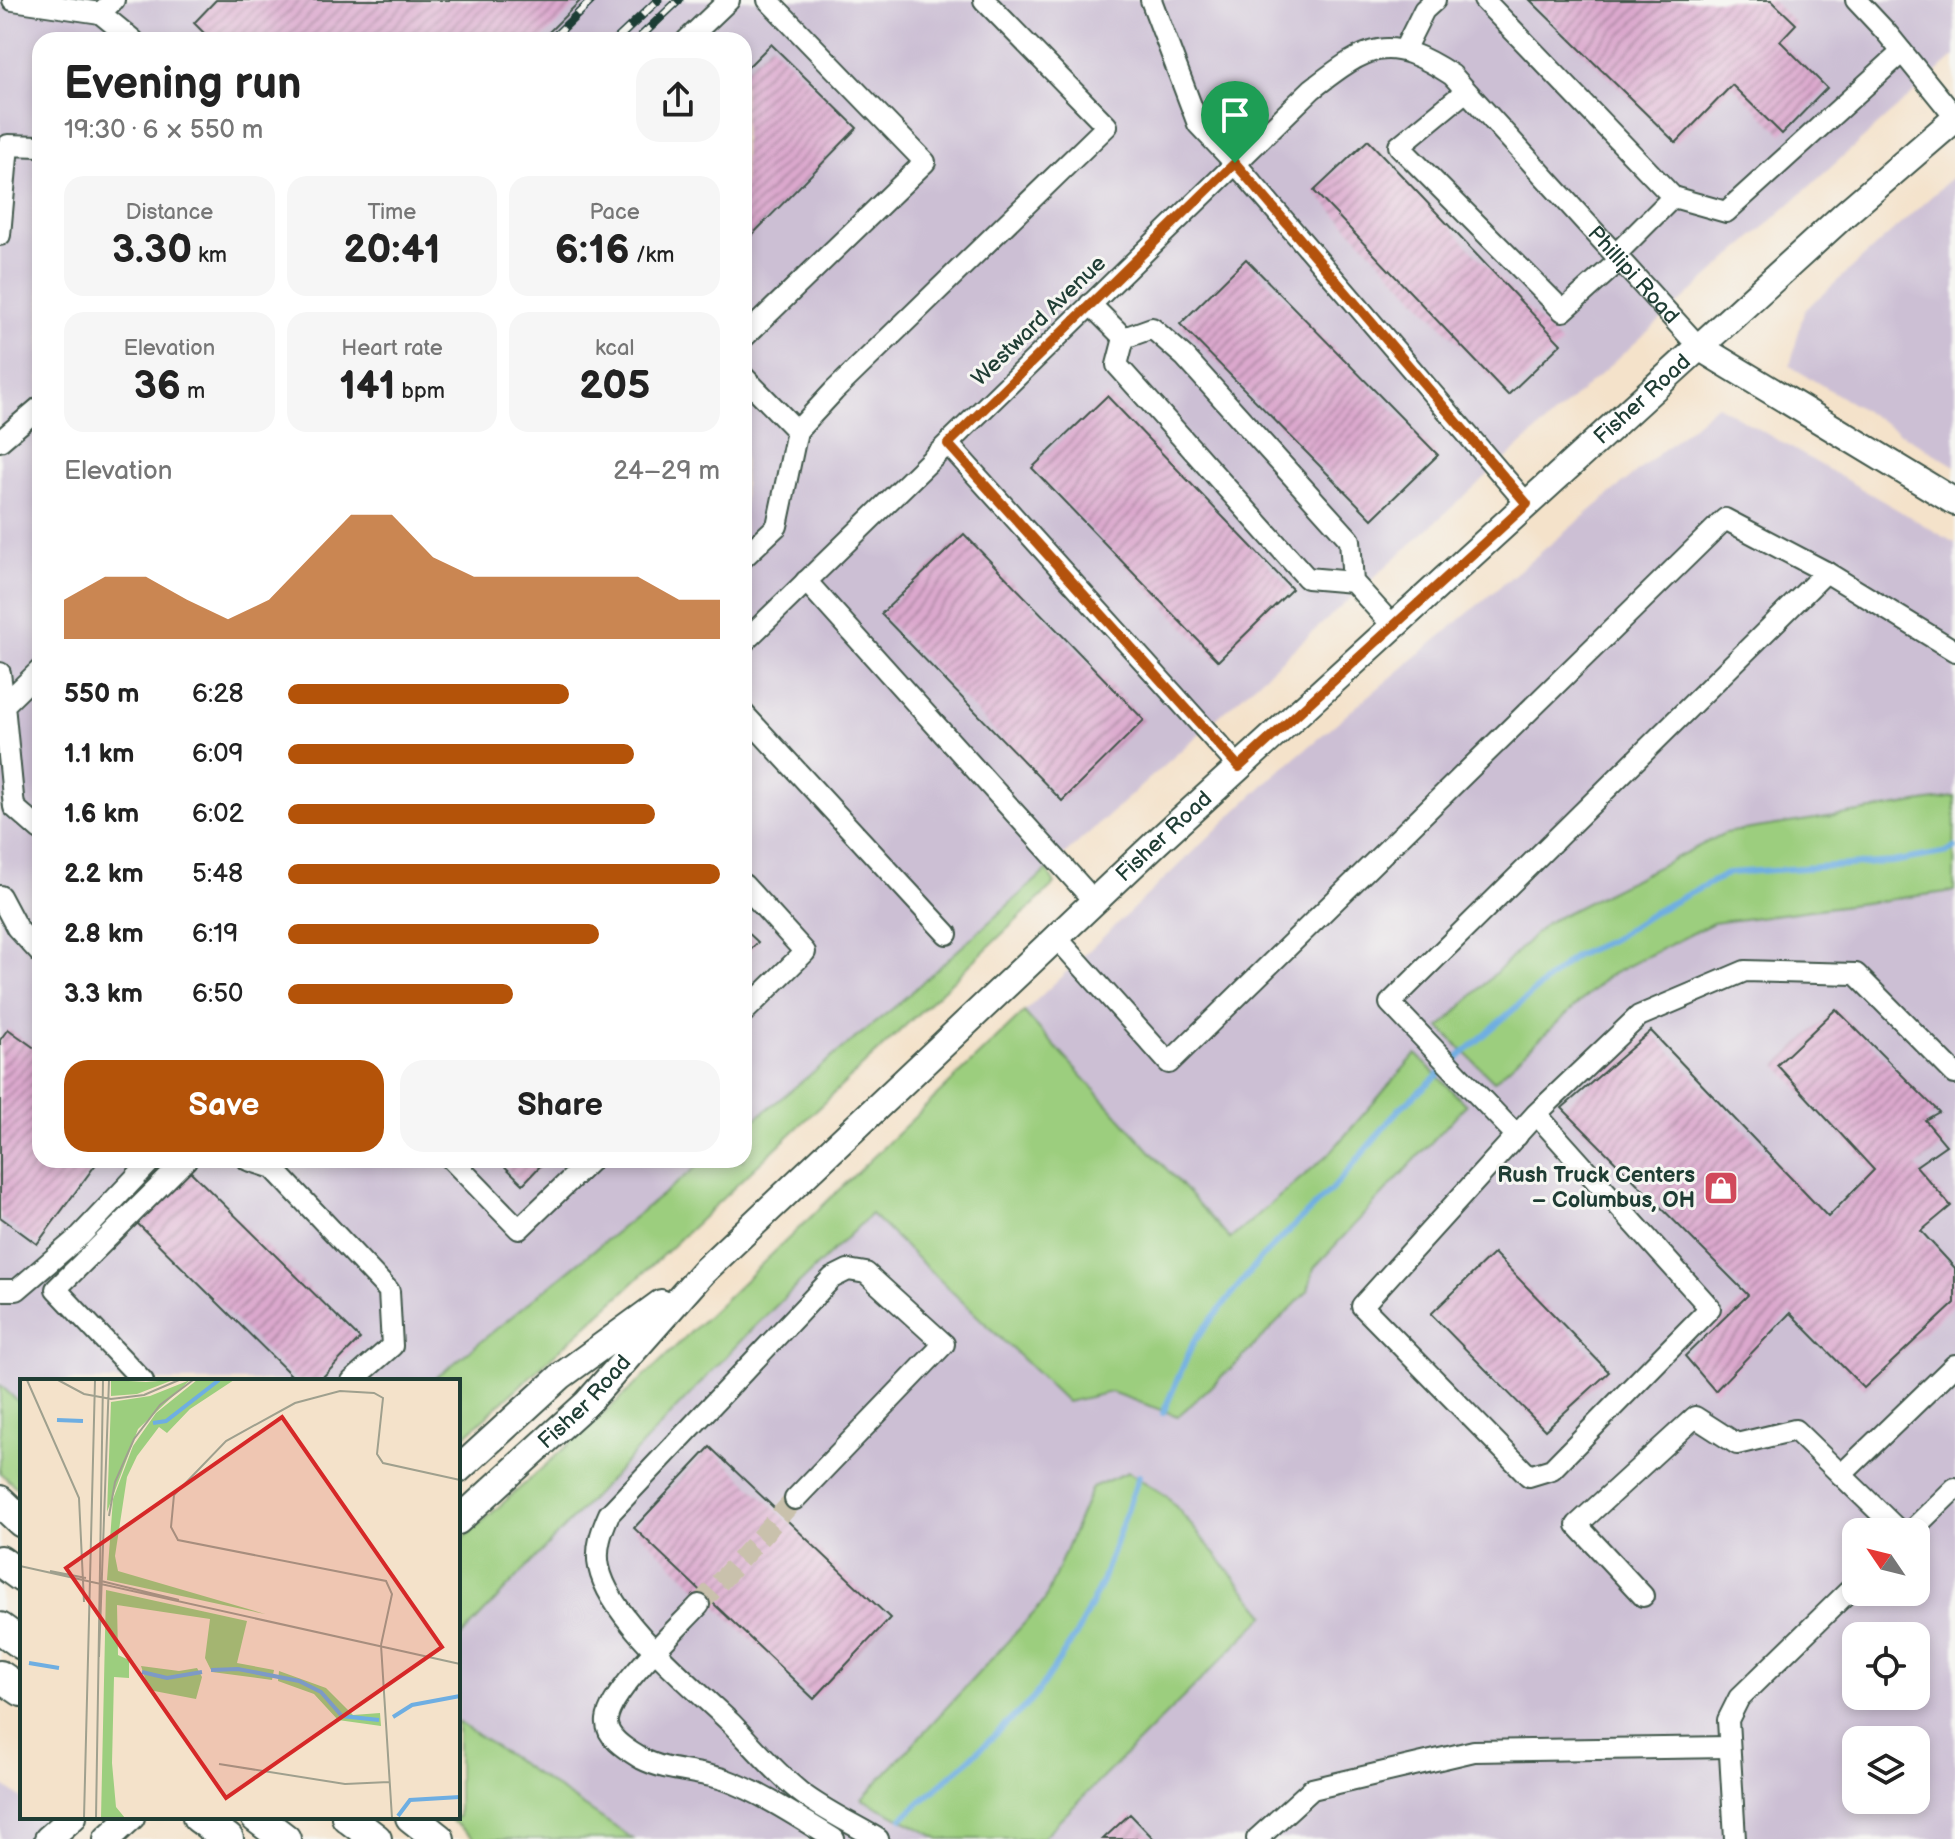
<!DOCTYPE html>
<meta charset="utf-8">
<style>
:root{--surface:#fff;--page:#f6f6f6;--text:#222;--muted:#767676;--accent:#b45309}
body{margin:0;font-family:"Balsamiq Sans",sans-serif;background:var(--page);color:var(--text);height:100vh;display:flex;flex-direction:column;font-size:30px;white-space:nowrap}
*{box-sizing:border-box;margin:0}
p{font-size:26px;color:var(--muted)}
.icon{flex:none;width:44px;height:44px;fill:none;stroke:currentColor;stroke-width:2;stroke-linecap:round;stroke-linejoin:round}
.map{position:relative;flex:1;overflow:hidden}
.details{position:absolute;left:32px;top:32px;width:720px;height:1136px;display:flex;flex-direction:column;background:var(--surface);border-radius:24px;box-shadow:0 4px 12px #0003}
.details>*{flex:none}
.needle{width:52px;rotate:305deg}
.controls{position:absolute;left:1842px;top:1518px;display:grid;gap:16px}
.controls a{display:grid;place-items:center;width:88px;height:88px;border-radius:16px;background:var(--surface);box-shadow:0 4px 12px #0003;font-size:40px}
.pin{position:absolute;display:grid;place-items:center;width:68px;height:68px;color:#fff;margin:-82px -34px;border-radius:50% 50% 50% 0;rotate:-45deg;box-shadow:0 0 8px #0007}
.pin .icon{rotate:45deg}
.round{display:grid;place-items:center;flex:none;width:84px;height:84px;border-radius:24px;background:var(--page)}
.overview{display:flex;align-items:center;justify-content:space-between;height:136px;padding:0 32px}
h1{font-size:44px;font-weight:700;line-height:60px}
.figures{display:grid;grid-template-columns:repeat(3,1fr);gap:12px;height:136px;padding:8px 32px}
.figures div{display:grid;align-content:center;border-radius:20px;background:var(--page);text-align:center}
.figures b{font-size:40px;font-weight:700}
.figures small{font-size:22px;font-weight:400}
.figures p{font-size:22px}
.chart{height:224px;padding:16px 32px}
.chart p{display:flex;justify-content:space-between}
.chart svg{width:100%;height:144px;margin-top:8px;fill:var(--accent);opacity:.7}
.action{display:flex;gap:16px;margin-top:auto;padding:16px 32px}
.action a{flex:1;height:92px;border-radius:24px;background:var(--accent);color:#fff;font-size:32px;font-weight:700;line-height:92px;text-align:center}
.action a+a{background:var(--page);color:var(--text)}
ul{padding:0 32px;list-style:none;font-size:26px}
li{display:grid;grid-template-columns:128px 96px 1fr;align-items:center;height:60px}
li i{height:20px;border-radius:10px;background:var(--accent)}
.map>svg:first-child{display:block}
.industrial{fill:#ccbfd4;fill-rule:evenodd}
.grass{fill:#9cce7e;stroke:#5e8659;stroke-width:2}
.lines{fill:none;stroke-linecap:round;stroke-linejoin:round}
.stream{stroke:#6eaee2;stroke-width:6}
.building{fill:url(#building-hatch)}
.minor-tunnel{stroke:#c9c1ac;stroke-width:20;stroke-dasharray:20 10;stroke-linecap:butt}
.minor-casing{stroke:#3f564a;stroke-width:24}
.major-casing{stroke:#3f564a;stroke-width:30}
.highway-casing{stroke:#3f564a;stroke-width:34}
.minor{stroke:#fff;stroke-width:20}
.major{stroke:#fff;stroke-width:26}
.highway{stroke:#fff;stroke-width:30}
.rail-casing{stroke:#1f3d34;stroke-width:9}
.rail{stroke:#f6f6f2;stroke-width:6;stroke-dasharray:18;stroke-linecap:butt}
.route-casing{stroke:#fff;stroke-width:16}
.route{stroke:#b45309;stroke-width:10}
.labels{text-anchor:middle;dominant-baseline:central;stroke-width:6;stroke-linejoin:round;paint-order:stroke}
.street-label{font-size:22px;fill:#1f3d34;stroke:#f6f6f2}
.poi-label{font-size:22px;font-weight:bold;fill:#1f3d34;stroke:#f6f6f2;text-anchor:end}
.inset-river{fill:none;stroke:#6eaee2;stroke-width:4}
.inset-road{fill:none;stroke:#9fa08e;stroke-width:2}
.view{fill:#d62828;fill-opacity:0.15;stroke:#d62828;stroke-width:4}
.inset-edge{fill:none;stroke:#1f3d34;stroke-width:4}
</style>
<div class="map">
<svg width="1955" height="1839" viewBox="0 0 1955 1839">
<defs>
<pattern id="building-hatch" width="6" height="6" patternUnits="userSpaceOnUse" patternTransform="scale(2)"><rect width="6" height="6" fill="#dba8cd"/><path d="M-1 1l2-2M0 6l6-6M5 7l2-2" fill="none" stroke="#b18aa7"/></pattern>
</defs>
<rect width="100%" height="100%" fill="#f6f6f2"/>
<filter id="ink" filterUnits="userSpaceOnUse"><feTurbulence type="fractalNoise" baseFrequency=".0125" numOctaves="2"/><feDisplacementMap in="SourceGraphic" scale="16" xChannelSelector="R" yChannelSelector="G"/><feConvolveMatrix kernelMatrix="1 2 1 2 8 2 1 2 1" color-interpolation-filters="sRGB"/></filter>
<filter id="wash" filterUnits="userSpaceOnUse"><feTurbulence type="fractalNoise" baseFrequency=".006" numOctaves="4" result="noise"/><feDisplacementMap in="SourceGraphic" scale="32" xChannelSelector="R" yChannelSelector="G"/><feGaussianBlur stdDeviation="1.8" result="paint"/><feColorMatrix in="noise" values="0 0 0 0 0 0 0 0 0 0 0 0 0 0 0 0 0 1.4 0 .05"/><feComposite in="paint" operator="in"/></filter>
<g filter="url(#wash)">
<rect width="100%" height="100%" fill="#f4e2ca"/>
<!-- industrial -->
<path class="industrial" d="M0,0H1955V56L897,1005L744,1128V40H40V1160H705L432,1381H22V1405L0,1385Z
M1955,175V466L1790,366L1804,311Z
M1717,405L1955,543V797L1725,833L1546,923L1494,1080L1608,976L1713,923L1955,890V1839H633L458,1722V1640L749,1332L871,1213L1067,1402L1111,1392L1178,1416L1308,1291L1314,1268L1465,1106L1416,1054L1329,1153L1230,1239L1024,1012L1273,776ZM1856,1532H1916V1592H1856ZM1856,1636H1916V1696H1856ZM1856,1740H1916V1800H1856Z
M0,1783L22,1799V1817H46L61,1828L48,1839H0Z"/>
<!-- grass -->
<path class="grass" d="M1955,797L1954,891L1713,923L1608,976L1494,1081L1440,1028L1546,923L1725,833Z
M1047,870L1055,884L630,1286L458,1442V1381H432L705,1160H744V1128L897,1005Z
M1024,1012L1230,1239L1329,1154L1416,1054L1466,1105L1314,1268L1308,1291L1239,1361L1178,1416L1111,1392L1067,1402L871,1214L749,1332L458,1640V1543L642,1379Z
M0,1385L22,1405V1492L0,1473Z
M1128,1472L1167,1496L1266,1615L1041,1839H940L862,1799L1044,1602L1092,1487Z
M458,1722L633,1839H475L447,1817H458Z"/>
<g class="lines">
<!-- stream -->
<path class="stream" d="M1163,1413L1194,1341L1262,1257L1338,1183L1399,1109L1575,956L1613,939L1654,912L1729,873L1892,862L1948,852L1955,848
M902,1818L962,1766L1033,1699L1076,1635L1101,1584L1139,1476"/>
</g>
<g id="blocks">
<!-- building -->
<path class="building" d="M216,0H581L541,40H211L194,23Z
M1530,0H1771L1796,24L1780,41L1827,88L1782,134L1732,85L1676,143Z
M771,44L857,128L744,243V71Z
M1368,140L1561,344L1508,395L1314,191Z
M1246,259L1438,455L1372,519L1180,324Z
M1107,396L1292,589L1218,661L1032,468Z
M964,534L1144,720L1062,801L881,614Z
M744,929L758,942L744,957Z
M1836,1009L1939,1112L1925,1120L1946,1145L1916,1166L1951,1206L1921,1231L1955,1268V1303L1864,1388L1790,1313L1715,1391L1685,1356L1748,1295L1562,1108L1651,1031L1828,1217L1874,1170L1777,1065Z
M8,1029L40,1052V1160H99L37,1244L0,1217V1040Z
M498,1160H546L523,1184Z
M187,1168L360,1339L319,1381H297L135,1221Z
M1494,1253L1609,1372L1545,1430L1431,1314Z
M710,1447L890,1618L814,1699L634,1528Z
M1130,1814L1154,1839H1103Z"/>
</g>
</g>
<g filter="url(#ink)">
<use href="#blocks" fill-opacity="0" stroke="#3f564a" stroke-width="2"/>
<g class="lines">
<!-- minor-tunnel -->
<path class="minor-tunnel" d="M699,1605L795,1499"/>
<!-- minor casing -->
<g class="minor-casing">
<g id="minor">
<path d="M13,0L100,13L114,0"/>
<path d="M1151,0L1198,124L1235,163L1527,504"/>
<path d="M1484,0L1673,197L1726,212L1902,52"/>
<path d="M1856,0L1886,32L1955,117"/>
<path d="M100,13L133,40"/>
<path d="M687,40L729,0"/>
<path d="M1404,50L1424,10L1435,0"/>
<path d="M1466,91L1399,146L1563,311L1620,260"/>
<path d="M0,235L8,145L40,146"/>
<path d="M1615,255L1673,197"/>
<path d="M1090,304L1124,338"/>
<path d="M744,337L925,162L768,0"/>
<path d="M744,377L797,431"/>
<path d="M0,441L40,407"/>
<path d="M948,444L1239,767"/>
<path d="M744,557L777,526L797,431L834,391L1107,126L984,0"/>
<path d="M806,581L1094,901"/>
<path d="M1353,582L1350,540L1185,357L1152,328L1124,338L1117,365L1307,578L1353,582L1393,626"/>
<path id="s1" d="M744,642L1312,89C1369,45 1387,33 1452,75L1699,347"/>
<path d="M40,670L4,705L14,807L40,830"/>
<path d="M0,673L4,705"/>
<path d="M744,714L947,934"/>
<path d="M744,885L805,952L744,1012"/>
<path d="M0,896L17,928L40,953"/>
<path d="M1056,937L1169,1063L1725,519L1826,572"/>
<path d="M1536,1114L1710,1308L1552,1469L1529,1476L1362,1306L1536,1114L1639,1016L1745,971L1856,974L1955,1074"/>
<path d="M1517,1136L1390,1003L1826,572L1955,651"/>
<path d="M248,1160L273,1168L389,1291L392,1346L352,1381"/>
<path d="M452,1160L519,1229L591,1160"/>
<path d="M0,1290H17L80,1236L152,1160"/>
<path d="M143,1381L56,1289L186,1160"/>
<path d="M1841,1475L1955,1365"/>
<path d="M795,1499L944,1344L866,1273L848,1270L832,1278L609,1514C602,1530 595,1548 599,1567C610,1620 692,1685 731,1723C753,1746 775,1772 800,1792C823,1810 853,1824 878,1839"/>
<path d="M1910,1532L1955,1488"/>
<path d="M1643,1596L1577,1525L1695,1417L1737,1444L1795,1430L1900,1532"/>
<path d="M699,1605C678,1628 610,1691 607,1720C605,1738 629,1751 642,1759C667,1772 700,1771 726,1780C764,1794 799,1818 834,1839"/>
<path d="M1257,1839L1312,1789L1474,1751L1729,1747"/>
<path d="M1735,1839L1728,1720L1739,1698L1856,1584"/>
</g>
</g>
<!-- major casing -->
<g class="major-casing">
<g id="major">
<path d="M1699,347L1955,502"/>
<path d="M458,1470L561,1376L661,1303"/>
<path id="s2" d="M458,1521L587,1403L703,1272L1157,842L1846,213L1955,119"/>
<path d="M48,1839L73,1817"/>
<path d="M107,1839L131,1817"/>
</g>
</g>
<!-- highway casing -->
<g class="highway-casing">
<path id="highway" d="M0,1501L22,1522
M0,1561L22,1577
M0,1628L22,1644
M0,1676L22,1691
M198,1817L228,1839
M256,1817L285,1839
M347,1817L376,1839
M411,1817L439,1839"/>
</g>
<!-- minor -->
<use href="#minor" class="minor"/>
<!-- major -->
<use href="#major" class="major"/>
<!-- highway -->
<use href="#highway" class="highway"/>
<!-- rail casing -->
<g class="rail-casing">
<path id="rail" d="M551,40L592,0
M616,40L658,0
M637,40L679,0"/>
</g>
<!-- rail -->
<use href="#rail" class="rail"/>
</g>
</g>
<g class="lines" filter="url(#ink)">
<!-- route casing -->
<g class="route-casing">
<path id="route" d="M1235,163L1527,504L1239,767L948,444Z"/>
</g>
<!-- route -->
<use href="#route" class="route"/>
</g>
<!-- icons -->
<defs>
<g id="shop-square" transform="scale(1.8)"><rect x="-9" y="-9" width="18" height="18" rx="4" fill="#d1495b" stroke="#f6f6f2"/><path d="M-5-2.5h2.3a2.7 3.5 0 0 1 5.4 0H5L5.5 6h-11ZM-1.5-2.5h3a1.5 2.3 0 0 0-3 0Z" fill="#fff"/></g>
</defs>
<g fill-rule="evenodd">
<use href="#shop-square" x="1721" y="1188"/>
</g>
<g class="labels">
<!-- street labels -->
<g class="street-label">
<text stroke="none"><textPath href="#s1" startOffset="1220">Phillipi Road</textPath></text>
<text transform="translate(1039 321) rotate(-44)">Westward Avenue</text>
<text stroke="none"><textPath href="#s2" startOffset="1632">Fisher Road</textPath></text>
<text stroke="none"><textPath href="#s2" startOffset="984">Fisher Road</textPath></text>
<text stroke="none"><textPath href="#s2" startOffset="174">Fisher Road</textPath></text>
</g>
<!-- poi labels -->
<g class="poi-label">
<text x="1695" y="1175">Rush Truck Centers<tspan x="1695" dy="25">– Columbus, OH</tspan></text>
</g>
</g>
<!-- overview -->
<g transform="translate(20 1379)">
<rect width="440" height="440" fill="#f4e2ca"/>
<path d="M91,1L126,3L153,1L117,15L91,17ZM170,1L118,50L87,133L91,23L130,17ZM177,1H214L170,30L147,54L139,48L117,77L107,98L95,177L98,192L245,235L87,201L93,120L113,67L136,34ZM86,211L227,242L217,284L254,291L252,301L192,293L185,279L190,240L97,226L98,276L109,281V299L94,298L92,384L96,428L105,439H81ZM121,287L159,292L177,289L182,298L176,320L129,311ZM259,292L306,309L333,336L360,334L361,347L318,341L294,315L258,302Z" fill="#9cce7e"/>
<path class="inset-river" d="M37,41L63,42M133,44L146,42L199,1M9,284L39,289M191,291L218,290L279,302L301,313L322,337L359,341M122,293L147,299L182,293M373,338L392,326L440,317M378,437L390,421L440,418"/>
<path class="inset-road" d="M7,1L59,119L64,223M38,1L64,15L91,20L124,16L159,1M89,137L95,103L114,60L140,26L173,1M0,187L440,285M30,192L66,199M81,202L159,221M361,266L372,215L366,202L158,161L151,148L154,116L206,62L275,24L320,12L354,14L363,19L357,75L363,84L440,101M361,266L372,439M79,278L89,1M199,385L325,405L369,403M64,439L75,1M76,439L83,1"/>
<path class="view" d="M262,38L422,268L206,419L46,189Z"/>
<rect width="440" height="440" class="inset-edge"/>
</g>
</svg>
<div class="controls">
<a><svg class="needle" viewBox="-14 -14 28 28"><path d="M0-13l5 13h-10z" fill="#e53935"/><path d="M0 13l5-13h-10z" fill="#767676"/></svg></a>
<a><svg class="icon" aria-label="locate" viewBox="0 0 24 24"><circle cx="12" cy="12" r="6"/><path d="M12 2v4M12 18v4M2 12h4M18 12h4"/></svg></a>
<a><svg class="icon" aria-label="layers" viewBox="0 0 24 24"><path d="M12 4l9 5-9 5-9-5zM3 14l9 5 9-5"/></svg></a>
</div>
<div class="pin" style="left:1235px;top:163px;background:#1e9e55"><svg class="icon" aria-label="arrive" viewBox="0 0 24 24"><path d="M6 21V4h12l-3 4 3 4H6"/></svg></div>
<section class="details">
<div class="overview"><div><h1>Evening run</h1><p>19:30 · 6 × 550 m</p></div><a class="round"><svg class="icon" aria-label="share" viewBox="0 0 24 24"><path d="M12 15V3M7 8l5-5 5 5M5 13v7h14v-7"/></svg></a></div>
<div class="figures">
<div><p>Distance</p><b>3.30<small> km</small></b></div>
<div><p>Time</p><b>20:41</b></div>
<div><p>Pace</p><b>6:16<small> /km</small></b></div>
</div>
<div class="figures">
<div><p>Elevation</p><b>36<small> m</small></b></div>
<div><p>Heart rate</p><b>141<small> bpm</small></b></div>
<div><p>kcal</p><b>205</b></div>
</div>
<div class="chart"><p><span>Elevation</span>24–29 m</p>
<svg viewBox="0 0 160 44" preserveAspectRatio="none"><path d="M0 44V32L10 25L20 25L30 32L40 38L50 32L60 19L70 6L80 6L90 19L100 25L110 25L120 25L130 25L140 25L150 32L160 32V44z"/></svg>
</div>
<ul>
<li><b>550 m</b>6:28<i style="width:65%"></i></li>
<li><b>1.1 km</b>6:09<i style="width:80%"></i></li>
<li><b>1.6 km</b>6:02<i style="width:85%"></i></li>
<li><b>2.2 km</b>5:48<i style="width:100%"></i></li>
<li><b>2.8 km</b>6:19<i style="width:72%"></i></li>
<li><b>3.3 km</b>6:50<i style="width:52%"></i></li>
</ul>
<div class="action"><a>Save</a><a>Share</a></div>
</section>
</div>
